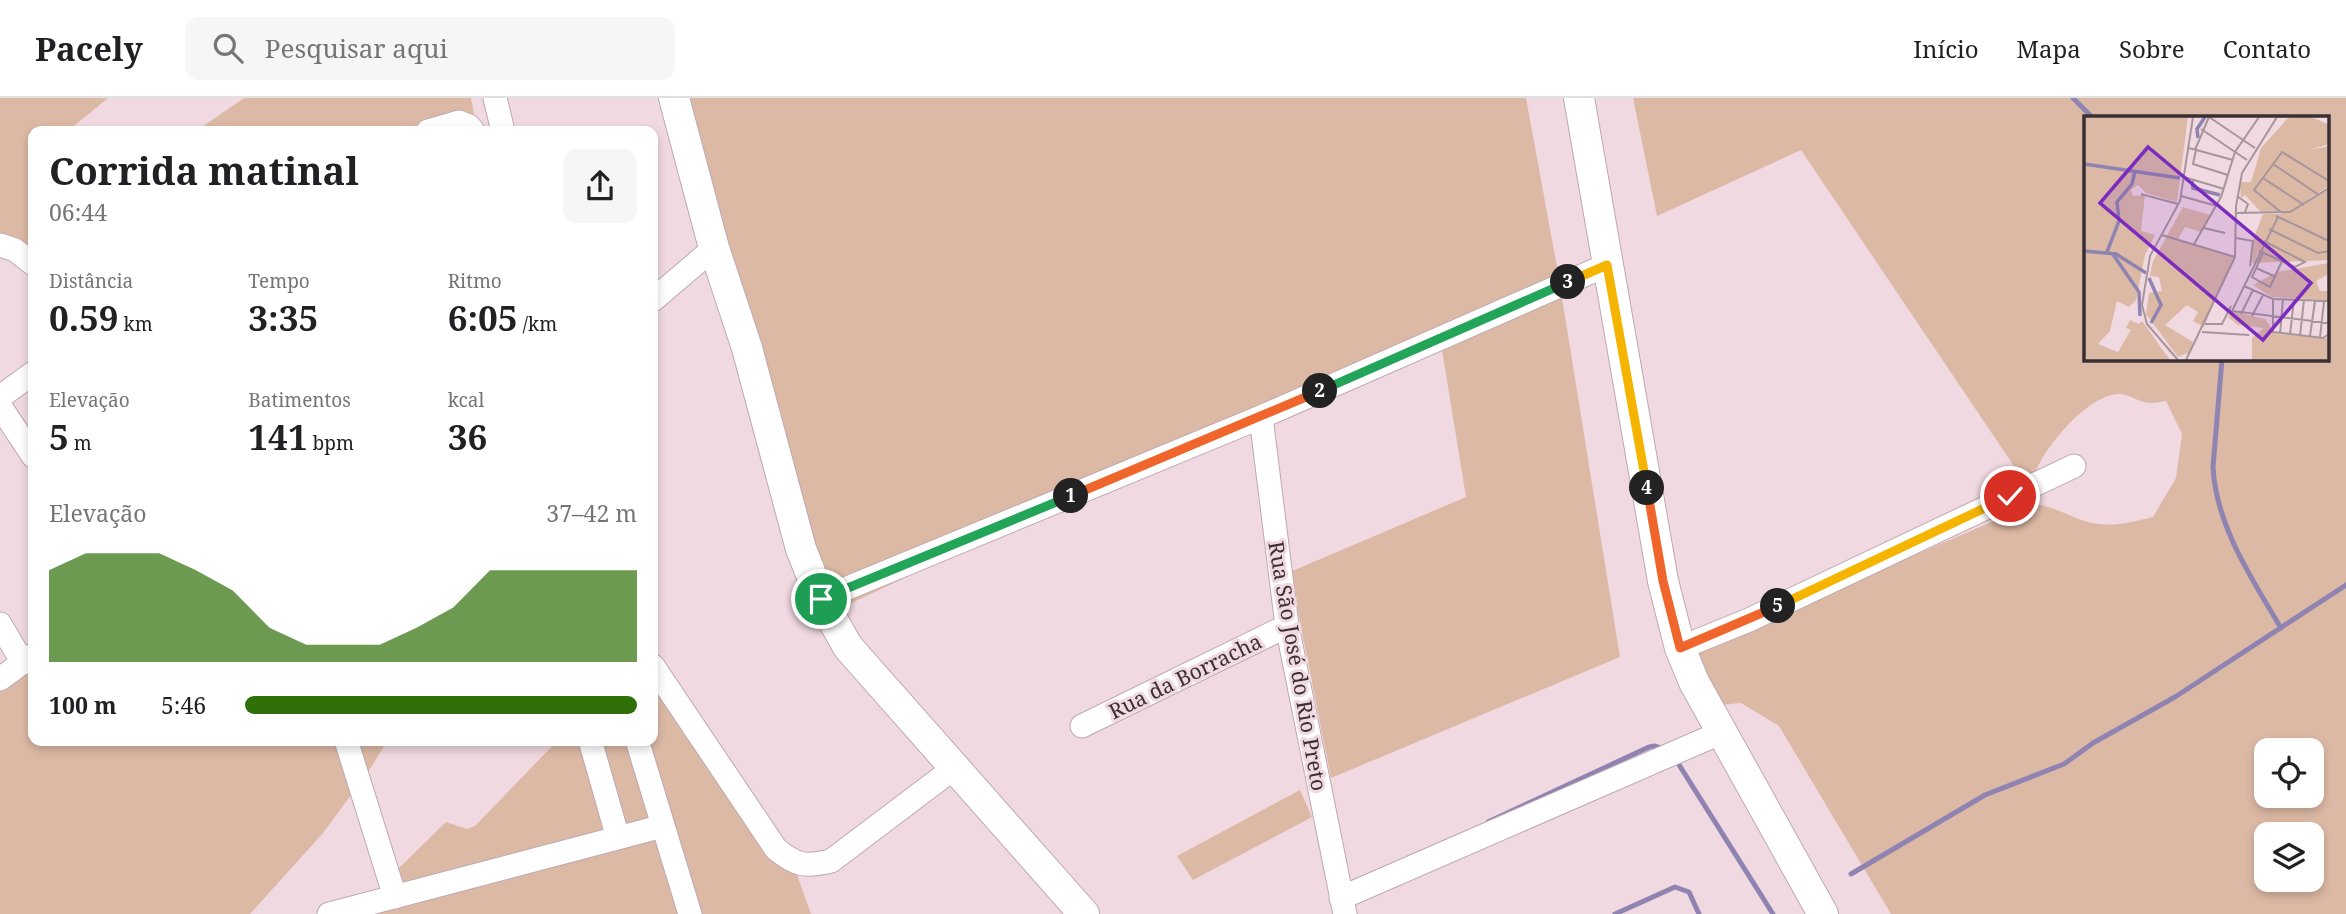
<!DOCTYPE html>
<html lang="pt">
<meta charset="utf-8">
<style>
:root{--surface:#fff;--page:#f6f6f6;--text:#202124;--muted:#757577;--line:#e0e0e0;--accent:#2f7008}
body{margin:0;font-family:"Noto Serif",serif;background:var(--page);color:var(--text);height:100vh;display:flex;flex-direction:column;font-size:26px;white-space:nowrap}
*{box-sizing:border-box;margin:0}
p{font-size:23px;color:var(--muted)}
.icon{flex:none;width:38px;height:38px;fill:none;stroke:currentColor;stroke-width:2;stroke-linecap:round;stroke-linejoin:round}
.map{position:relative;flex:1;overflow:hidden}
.panel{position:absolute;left:28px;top:28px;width:630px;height:620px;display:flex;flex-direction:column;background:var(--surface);border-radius:14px;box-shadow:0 4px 10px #0003}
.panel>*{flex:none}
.fabs{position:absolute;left:2254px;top:640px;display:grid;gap:14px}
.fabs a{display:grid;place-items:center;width:70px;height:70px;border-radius:14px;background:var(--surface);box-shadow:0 4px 10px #0003;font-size:35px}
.pin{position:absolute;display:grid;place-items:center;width:60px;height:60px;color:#fff;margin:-30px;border:4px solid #fff;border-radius:50%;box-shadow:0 2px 7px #0007}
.km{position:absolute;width:35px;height:35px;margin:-18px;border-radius:50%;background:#222;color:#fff;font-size:19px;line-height:35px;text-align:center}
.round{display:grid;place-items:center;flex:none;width:74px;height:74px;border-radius:14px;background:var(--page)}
.summary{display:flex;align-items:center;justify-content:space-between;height:119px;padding:0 21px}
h1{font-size:38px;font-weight:700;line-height:52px}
.metrics{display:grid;grid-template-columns:repeat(3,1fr);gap:10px;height:119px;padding:7px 21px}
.metrics div{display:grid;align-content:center}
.metrics b{font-size:35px;font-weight:700}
.metrics small{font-size:19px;font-weight:400}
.metrics p{font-size:19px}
.chart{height:196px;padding:14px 21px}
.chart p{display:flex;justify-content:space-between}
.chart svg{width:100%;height:126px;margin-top:7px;fill:var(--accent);opacity:.7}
ul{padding:0 21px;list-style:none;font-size:23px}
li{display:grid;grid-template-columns:112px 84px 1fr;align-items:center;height:52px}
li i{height:18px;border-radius:9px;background:var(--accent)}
header{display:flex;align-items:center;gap:42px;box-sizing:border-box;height:98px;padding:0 35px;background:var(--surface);border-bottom:2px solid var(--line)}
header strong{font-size:33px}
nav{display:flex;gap:38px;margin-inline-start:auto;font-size:24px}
.search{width:490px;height:63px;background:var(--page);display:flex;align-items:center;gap:18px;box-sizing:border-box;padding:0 24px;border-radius:14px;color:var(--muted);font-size:26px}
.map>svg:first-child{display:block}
.green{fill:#dcb9a5;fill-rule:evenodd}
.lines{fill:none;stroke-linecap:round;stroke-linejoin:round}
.stream{stroke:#8f83b2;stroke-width:5}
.minor-casing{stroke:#bfa8b0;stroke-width:25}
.major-casing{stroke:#bfa8b0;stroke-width:32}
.minor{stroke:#fff;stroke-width:23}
.major{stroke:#fff;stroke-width:30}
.split-1-casing{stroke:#fff;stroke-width:14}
.split-2-casing{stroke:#fff;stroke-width:14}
.split-3-casing{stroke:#fff;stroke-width:14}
.split-4-casing{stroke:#fff;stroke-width:14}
.split-5-casing{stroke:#fff;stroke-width:14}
.split-6-casing{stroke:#fff;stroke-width:14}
.split-1{stroke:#22a559;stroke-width:9}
.split-2{stroke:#f0652b;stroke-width:9}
.split-3{stroke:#22a559;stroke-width:9}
.split-4{stroke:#f5b400;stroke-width:9}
.split-5{stroke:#f0652b;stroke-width:9}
.split-6{stroke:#f5b400;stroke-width:9}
.labels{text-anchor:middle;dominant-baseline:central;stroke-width:6;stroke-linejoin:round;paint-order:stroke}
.street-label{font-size:21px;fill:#393034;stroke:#f1d9e2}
.inset-river{fill:none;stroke:#8f83b2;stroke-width:3.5}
.inset-road{fill:none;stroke:#a7959c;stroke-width:2}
.view{fill:#7b2cbf;fill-opacity:0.15;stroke:#7b2cbf;stroke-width:3.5}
.inset-edge{fill:none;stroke:#393034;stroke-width:3.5}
</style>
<header>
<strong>Pacely</strong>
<div class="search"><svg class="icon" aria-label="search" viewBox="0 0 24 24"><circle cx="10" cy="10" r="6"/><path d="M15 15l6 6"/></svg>Pesquisar aqui</div>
<nav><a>Início</a><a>Mapa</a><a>Sobre</a><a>Contato</a></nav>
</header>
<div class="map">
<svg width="2346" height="816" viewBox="0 0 2346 816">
<rect width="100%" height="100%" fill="#f1d9e2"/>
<!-- green -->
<path class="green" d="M0,0H108L68,33H33V149L0,142Z
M244,0H471L474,16L438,18L403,33H196Z
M673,0H1526L1557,169L1620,559L1331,680L1290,474L1466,399L1441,246L1041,415L841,510L795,438Z
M1633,0H2346V816H1891L1779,628L1741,605L1710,608L1698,555L1905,461L2034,406C2052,408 2065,416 2081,422C2106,431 2129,425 2153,419L2176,380L2182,336L2166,303C2159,304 2151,306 2144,304C2136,302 2126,295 2118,296C2086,298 2043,351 2034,378L2024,383L1801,52L1657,118ZM2085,19H2327V261H2085ZM2266,653H2312V698H2266ZM2266,737H2312V782H2266Z
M33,570V642H388L368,674L323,735L250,816H0V594Z
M653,585L684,637L770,754L796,774L811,816H352L446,724L467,731L475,728L558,642H653Z
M1300,692L1312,719L1193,782L1177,758Z"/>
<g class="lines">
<!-- stream -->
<path class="stream" d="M2073,0L2092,19
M2222,261L2213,369C2216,428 2252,481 2281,530
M1676,662L1773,816
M1488,724L1649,649L1655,648L1664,651
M1851,776L1985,697L2064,666L2093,645L2175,599L2346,487
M1615,816L1675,789L1689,794L1699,816"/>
<!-- minor casing -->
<g class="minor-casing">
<path id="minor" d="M495,0L503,33
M428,33L459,24L469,28L473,33
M0,147L15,152L33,166
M653,202L714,150
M0,299L33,275
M0,308L33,358
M1261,319L1287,528L1345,816
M821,501L1261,319L1607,167
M0,526L23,565
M1680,550L1749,522L2074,368
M653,568L776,751C797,768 805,769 831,763L954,670
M0,581L33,557
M1082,628L1287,528
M346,642L395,799
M590,642L618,740
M637,642L690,816
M1341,800L1720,635
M329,816L663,728"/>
</g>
<!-- major casing -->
<g class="major-casing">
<path id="major" d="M674,0L714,150L747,250L801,451L821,501L848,549L1084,816
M1579,0L1663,483L1680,550L1694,584L1823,816"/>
</g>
<!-- minor -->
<use href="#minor" class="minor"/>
<!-- major -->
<use href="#major" class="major"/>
</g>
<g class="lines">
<!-- split-1 casing -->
<g class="split-1-casing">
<path id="split-1" d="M821,501L1071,398"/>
</g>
<!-- split-2 casing -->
<g class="split-2-casing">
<path id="split-2" d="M1071,398L1320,293"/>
</g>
<!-- split-3 casing -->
<g class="split-3-casing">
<path id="split-3" d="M1320,293L1568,184"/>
</g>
<!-- split-4 casing -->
<g class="split-4-casing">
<path id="split-4" d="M1568,184L1607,167L1647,390"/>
</g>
<!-- split-5 casing -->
<g class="split-5-casing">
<path id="split-5" d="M1647,390L1663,483L1680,550L1778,508"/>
</g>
<!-- split-6 casing -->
<g class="split-6-casing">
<path id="split-6" d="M1778,508L2010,398"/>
</g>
<!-- split-1 -->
<use href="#split-1" class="split-1"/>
<!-- split-2 -->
<use href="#split-2" class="split-2"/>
<!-- split-3 -->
<use href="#split-3" class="split-3"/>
<!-- split-4 -->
<use href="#split-4" class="split-4"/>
<!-- split-5 -->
<use href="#split-5" class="split-5"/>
<!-- split-6 -->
<use href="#split-6" class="split-6"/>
</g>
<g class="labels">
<!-- street labels -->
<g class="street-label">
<text transform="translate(1298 568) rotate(80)">Rua São José do Rio Preto</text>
<text transform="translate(1185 578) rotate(-26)">Rua da Borracha</text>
</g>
</g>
<!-- overview -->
<g transform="translate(2084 18)">
<rect width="245" height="245" fill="#f1d9e2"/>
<path d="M0,1H104L93,86L62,77L54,69L47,74L49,80L61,79L57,115L71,119L61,139L52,184L45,191L33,185L26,215L14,228L34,236L47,214L42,212L46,204L55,208L58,205L86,244H0ZM205,1H228L245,9V28L225,34L245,30V70L206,95L177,96L161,79L157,82L156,66H167L177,32ZM245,73V144L168,147L169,124L179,98H197ZM99,91L126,99L117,116L101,111L94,123L150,140L120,211L109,205L114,196L103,189L81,209L109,226L106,236L94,241L62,198L65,177L78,175L75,161L66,160L69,145ZM245,147V158L232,165L236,175H245V184L188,181L169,169L193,156ZM147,195L181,203L192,218L245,222V244H168V222L180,212L154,209L144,201Z" fill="#dcb9a5"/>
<path class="inset-river" d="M114,22L113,13L121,1M0,48L96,62M108,65L109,72L136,79M0,135L32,138L62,157M23,136L35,105L33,86L48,68L51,55M28,137L55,176L56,200M65,162L77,189L67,207"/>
<path class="inset-road" d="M125,1L171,32M117,13L163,44M105,32L149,44M111,34L125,1M112,34L109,48L144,59M189,48L235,79M100,61L140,73M179,62L220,89M57,78L94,88M97,80L133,90M153,80L164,88L161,96M152,97L206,96L245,72M198,97L170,74L198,36L245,65M192,100L245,125M194,101L148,195L245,207M120,112L141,117M185,113L234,137L245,135M78,119L151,141M152,122L169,125L166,150M110,128L137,81L151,36L175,1M175,135L211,151L221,146L180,125M179,137L168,161L186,171L198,145M172,152L192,161M160,170L189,183L245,185M189,183V216L239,222L245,218M157,198L169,174M168,200L179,179M121,208H138L147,190M118,216L165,219M196,218L199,183M206,219L210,183M216,220L220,184M226,220L231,185M236,221L240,186M94,244L63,208L58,189L66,140L96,85L109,1M102,244L151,141L152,90L158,57L193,1"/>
<path class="view" d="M64,31L227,167L179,224L16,87Z"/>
<rect width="245" height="245" class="inset-edge"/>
</g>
</svg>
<div class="fabs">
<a><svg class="icon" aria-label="locate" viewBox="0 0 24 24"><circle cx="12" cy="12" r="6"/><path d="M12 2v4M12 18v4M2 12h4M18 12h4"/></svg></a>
<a><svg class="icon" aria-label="layers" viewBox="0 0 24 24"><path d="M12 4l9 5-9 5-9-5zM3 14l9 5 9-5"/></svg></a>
</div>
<div class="pin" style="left:821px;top:501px;background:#1e9e55"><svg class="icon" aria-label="arrive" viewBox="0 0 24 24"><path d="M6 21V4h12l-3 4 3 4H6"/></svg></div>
<div class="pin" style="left:2010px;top:398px;background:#d93025"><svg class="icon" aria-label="check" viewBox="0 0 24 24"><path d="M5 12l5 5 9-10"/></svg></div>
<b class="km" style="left:1071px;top:398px">1</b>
<b class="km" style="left:1320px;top:293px">2</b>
<b class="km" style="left:1568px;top:184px">3</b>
<b class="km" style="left:1647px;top:390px">4</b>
<b class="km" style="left:1778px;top:508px">5</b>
<section class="panel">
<div class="summary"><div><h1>Corrida matinal</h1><p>06:44</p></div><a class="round"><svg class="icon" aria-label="share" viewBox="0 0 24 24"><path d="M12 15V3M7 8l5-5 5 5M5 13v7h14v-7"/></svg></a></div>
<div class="metrics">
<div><p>Distância</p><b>0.59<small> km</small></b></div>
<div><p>Tempo</p><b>3:35</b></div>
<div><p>Ritmo</p><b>6:05<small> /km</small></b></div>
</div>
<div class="metrics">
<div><p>Elevação</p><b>5<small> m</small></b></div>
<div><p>Batimentos</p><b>141<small> bpm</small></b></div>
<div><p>kcal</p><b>36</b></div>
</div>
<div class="chart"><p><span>Elevação</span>37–42 m</p>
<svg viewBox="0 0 160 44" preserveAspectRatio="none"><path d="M0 44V12L10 6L20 6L30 6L40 12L50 19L60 32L70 38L80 38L90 38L100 32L110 25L120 12L130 12L140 12L150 12L160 12V44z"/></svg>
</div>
<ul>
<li><b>100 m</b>5:46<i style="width:100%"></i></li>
</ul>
</section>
</div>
